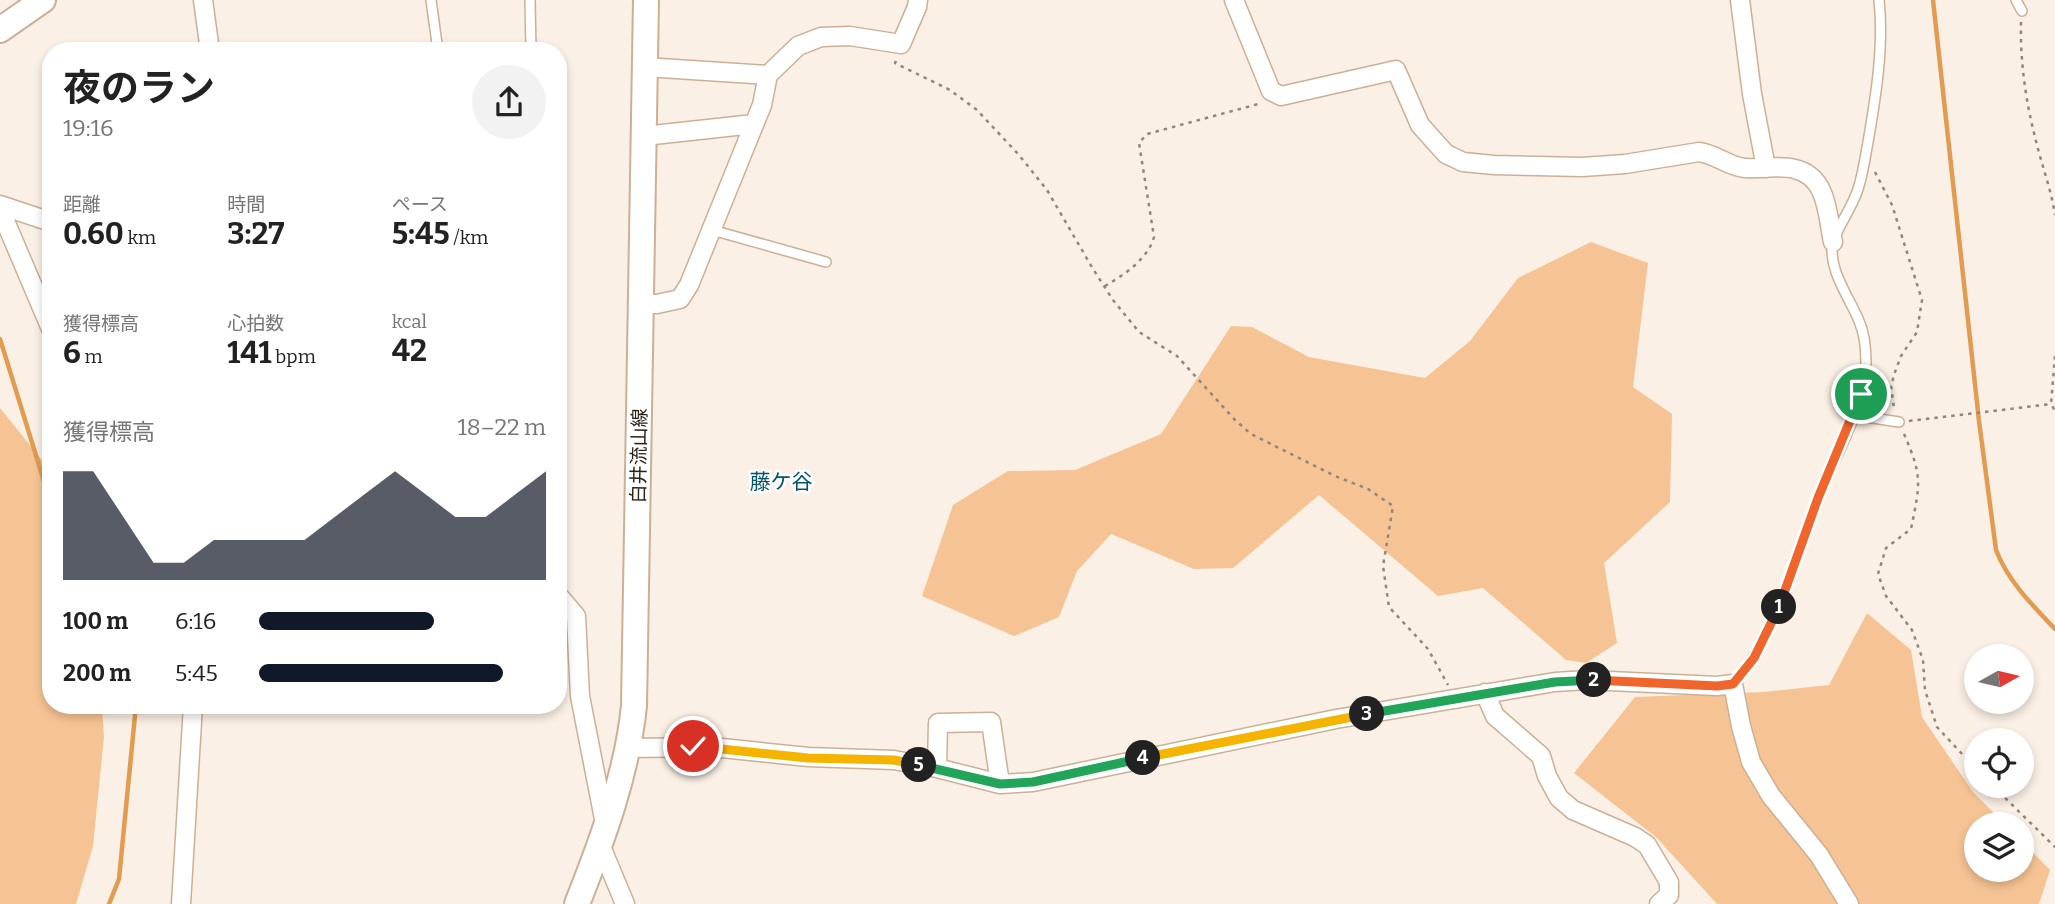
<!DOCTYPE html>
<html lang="ja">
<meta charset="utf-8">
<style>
:root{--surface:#fff;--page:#f2f2f2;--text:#222;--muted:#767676;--accent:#111827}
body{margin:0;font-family:Bitter,"Noto Sans JP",serif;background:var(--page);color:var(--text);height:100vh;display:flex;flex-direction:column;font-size:26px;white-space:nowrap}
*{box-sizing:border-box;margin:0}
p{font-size:23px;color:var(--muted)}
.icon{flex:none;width:38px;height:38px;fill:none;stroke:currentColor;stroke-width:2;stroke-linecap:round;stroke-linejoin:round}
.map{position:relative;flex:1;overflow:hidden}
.side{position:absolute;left:42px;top:42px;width:525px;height:672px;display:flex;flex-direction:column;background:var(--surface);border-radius:28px;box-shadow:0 4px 10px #0003}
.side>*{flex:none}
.needle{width:46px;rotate:82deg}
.buttons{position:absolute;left:1964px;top:644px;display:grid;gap:14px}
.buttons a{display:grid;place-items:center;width:70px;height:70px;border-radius:50%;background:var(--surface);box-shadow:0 4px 10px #0003;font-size:35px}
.pin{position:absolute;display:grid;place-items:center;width:60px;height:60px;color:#fff;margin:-30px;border:4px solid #fff;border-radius:50%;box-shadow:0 2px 7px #0007}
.km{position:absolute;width:35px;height:35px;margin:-18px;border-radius:50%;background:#222;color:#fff;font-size:19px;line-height:35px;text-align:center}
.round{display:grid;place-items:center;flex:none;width:74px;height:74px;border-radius:37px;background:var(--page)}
.head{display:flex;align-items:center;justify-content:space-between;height:119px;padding:0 21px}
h1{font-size:38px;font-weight:700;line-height:52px}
.figures{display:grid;grid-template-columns:repeat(3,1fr);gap:10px;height:119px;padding:7px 21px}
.figures div{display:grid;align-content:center}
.figures b{font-size:30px;font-weight:700}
.figures small{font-size:19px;font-weight:400}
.figures p{font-size:19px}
.chart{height:196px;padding:14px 21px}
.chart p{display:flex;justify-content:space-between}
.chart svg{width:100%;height:126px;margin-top:7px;fill:var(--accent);opacity:.7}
ul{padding:0 21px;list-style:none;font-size:23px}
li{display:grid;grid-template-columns:112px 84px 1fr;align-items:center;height:52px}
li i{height:18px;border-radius:9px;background:var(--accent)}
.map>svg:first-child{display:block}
.green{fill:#f6c494}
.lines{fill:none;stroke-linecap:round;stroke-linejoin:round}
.stream{stroke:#e29c52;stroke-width:4.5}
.lane-casing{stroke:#cbb096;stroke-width:12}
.street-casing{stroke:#cbb096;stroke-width:21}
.secondary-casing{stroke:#cbb096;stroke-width:28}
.path{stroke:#90867b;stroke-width:2.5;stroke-dasharray:3.5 5;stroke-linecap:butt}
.lane{stroke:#fff;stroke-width:9}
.street{stroke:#fff;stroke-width:18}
.secondary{stroke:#fff;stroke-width:24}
.split-1-casing{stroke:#fff;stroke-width:14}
.split-2-casing{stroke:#fff;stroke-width:14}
.split-3-casing{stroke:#fff;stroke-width:14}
.split-4-casing{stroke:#fff;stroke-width:14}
.split-5-casing{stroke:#fff;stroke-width:14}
.split-6-casing{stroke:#fff;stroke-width:14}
.split-1{stroke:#f0652b;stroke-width:9}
.split-2{stroke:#f0652b;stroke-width:9}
.split-3{stroke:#22a559;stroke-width:9}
.split-4{stroke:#f5b400;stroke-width:9}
.split-5{stroke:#22a559;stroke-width:9}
.split-6{stroke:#f5b400;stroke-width:9}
.labels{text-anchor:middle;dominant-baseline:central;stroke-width:5;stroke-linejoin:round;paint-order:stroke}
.street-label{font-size:19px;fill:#2b2117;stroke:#fff}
.neighbourhood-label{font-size:21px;fill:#02556e;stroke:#fff}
</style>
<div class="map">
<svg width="2055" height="904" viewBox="0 0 2055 904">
<rect width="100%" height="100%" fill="#fbf0e5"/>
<!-- green -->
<path class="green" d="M1591,242L1648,263L1633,387L1672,414L1670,502L1604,563L1617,643L1586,663L1566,660L1483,588L1438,596L1319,495L1233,568L1194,569L1111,534L1077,571L1059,617L1014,636L922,596L953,505L1008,471L1075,470L1161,434L1231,326L1252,327L1309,357L1425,378L1470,341L1518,278Z
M0,408L51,471V705H102L104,737L93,846L76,904H0Z
M1867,613L1911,650L1922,717L1973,792L2005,824H1976V870H2021V840L2050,870L2039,904H1717L1656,837L1574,773L1635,697L1763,692L1829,685Z"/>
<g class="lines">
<!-- stream -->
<path class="stream" d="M1933,0L1979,421L1996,550C2008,581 2032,605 2055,629
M0,339L51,504
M109,904L119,879L136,705"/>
<!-- lane casing -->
<g class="lane-casing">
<path id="lane" d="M431,0L438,51
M530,0L531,51
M2016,0L2022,11
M712,230L826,262
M1853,415L1899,422
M1733,684C1779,631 1793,561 1819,497C1834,457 1866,406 1866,363C1866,349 1865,334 1859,321C1850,298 1827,269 1833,242C1837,228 1853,206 1858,189C1863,174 1865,158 1868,142C1876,96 1884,46 1879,0"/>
</g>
<!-- street casing -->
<g class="street-casing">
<path id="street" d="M203,0L210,51
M1234,0L1271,91L1281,96L1396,70L1420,125L1446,154L1463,162L1494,165L1582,167L1625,164L1699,152C1716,154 1729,167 1745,168C1761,169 1780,165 1795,169C1828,177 1827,214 1833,242
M1740,0L1752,94L1766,168
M645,67L768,75
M644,136L754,124
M0,205L51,222
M0,209L51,329
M642,304H657L680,299L689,285L762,105L768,75L798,46L821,37L850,36L901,44L917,7L918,0
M558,595L576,616L580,696L605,824
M1485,693L1495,716L1541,756L1547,776L1559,798L1573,810L1635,837L1647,845L1669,882V895L1659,904
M628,748L712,747L808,757L894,760L937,768L1000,784L1033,782L1336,719L1555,682L1588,680L1717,686L1733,684L1741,726L1751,762L1771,796L1819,855L1849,904
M937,768L938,723L991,722L1000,784
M600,844L625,904
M181,904L193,705"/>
</g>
<!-- secondary casing -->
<g class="secondary-casing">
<path id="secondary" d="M0,30L43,0
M577,904C602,841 627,774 634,706L646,0"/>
</g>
<!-- path -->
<path class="path" d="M2021,22C2020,62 2026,103 2036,141C2042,166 2051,189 2055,215
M896,61L895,63L950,90L977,110L1019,155L1047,190L1093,269L1113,300L1139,332L1177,356L1235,420L1251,434L1335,476L1368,489L1393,506L1383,566L1389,607L1428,649L1448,685
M1875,172L1892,205L1922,300L1917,332L1901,356L1895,372L1891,386L1894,408
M1105,286C1124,275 1148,259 1154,237L1139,143L1147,134L1262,103
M2055,356L2051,404L2055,411
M1909,421L2051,404
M1904,434C1923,477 1920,484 1911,529L1886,548L1878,574L1886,596L1912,630L1923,660L1925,690L1937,727L1976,769
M1993,786L2055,847"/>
<!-- lane -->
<use href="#lane" class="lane"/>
<!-- street -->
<use href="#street" class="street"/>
<!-- secondary -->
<use href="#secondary" class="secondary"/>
</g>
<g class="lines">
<!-- split-1 casing -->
<g class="split-1-casing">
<path id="split-1" d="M1779,607L1818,498L1861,394"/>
</g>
<!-- split-2 casing -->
<g class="split-2-casing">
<path id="split-2" d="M1594,680L1717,686L1733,684L1754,658L1779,607"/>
</g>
<!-- split-3 casing -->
<g class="split-3-casing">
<path id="split-3" d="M1367,714L1555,682L1594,680"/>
</g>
<!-- split-4 casing -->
<g class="split-4-casing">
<path id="split-4" d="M1143,758L1367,714"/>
</g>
<!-- split-5 casing -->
<g class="split-5-casing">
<path id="split-5" d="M919,765L1000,784L1033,782L1143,758"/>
</g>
<!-- split-6 casing -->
<g class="split-6-casing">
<path id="split-6" d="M693,746L808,758L894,760L919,765"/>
</g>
<!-- split-1 -->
<use href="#split-1" class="split-1"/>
<!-- split-2 -->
<use href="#split-2" class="split-2"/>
<!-- split-3 -->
<use href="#split-3" class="split-3"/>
<!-- split-4 -->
<use href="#split-4" class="split-4"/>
<!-- split-5 -->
<use href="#split-5" class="split-5"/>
<!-- split-6 -->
<use href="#split-6" class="split-6"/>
</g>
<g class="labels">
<!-- street labels -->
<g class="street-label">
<text transform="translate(639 456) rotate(-89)">白井流山線</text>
</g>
<!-- neighbourhood labels -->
<g class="neighbourhood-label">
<text x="781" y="482">藤ケ谷</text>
</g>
</g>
</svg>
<div class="buttons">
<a><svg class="needle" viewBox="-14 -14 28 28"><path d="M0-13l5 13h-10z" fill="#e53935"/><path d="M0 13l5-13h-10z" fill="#767676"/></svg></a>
<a><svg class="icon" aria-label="locate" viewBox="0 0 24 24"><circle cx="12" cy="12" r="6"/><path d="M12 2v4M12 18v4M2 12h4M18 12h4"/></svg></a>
<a><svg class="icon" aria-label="layers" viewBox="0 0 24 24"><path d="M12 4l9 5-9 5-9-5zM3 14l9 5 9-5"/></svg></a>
</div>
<div class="pin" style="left:1861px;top:394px;background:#1e9e55"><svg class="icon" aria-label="arrive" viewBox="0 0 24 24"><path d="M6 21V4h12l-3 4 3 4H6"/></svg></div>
<div class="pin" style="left:693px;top:746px;background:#d93025"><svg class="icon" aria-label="check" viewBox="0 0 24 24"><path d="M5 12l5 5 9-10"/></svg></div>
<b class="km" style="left:1779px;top:607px">1</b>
<b class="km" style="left:1594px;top:680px">2</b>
<b class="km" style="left:1367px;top:714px">3</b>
<b class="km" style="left:1143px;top:758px">4</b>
<b class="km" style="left:919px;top:765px">5</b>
<section class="side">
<div class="head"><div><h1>夜のラン</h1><p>19:16</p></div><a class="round"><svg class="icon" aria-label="share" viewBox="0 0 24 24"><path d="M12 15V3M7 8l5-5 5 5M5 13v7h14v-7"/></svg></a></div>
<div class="figures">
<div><p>距離</p><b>0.60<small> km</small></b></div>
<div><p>時間</p><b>3:27</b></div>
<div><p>ペース</p><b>5:45<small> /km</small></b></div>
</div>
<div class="figures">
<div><p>獲得標高</p><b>6<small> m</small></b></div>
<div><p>心拍数</p><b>141<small> bpm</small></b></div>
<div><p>kcal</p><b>42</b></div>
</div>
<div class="chart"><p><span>獲得標高</span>18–22 m</p>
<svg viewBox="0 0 160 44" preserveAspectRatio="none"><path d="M0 44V6L10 6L20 22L30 38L40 38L50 30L60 30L70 30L80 30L90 22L100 14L110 6L120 14L130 22L140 22L150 14L160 6V44z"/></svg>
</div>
<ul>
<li><b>100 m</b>6:16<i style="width:61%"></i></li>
<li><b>200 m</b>5:45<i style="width:85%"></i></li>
</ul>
</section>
</div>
